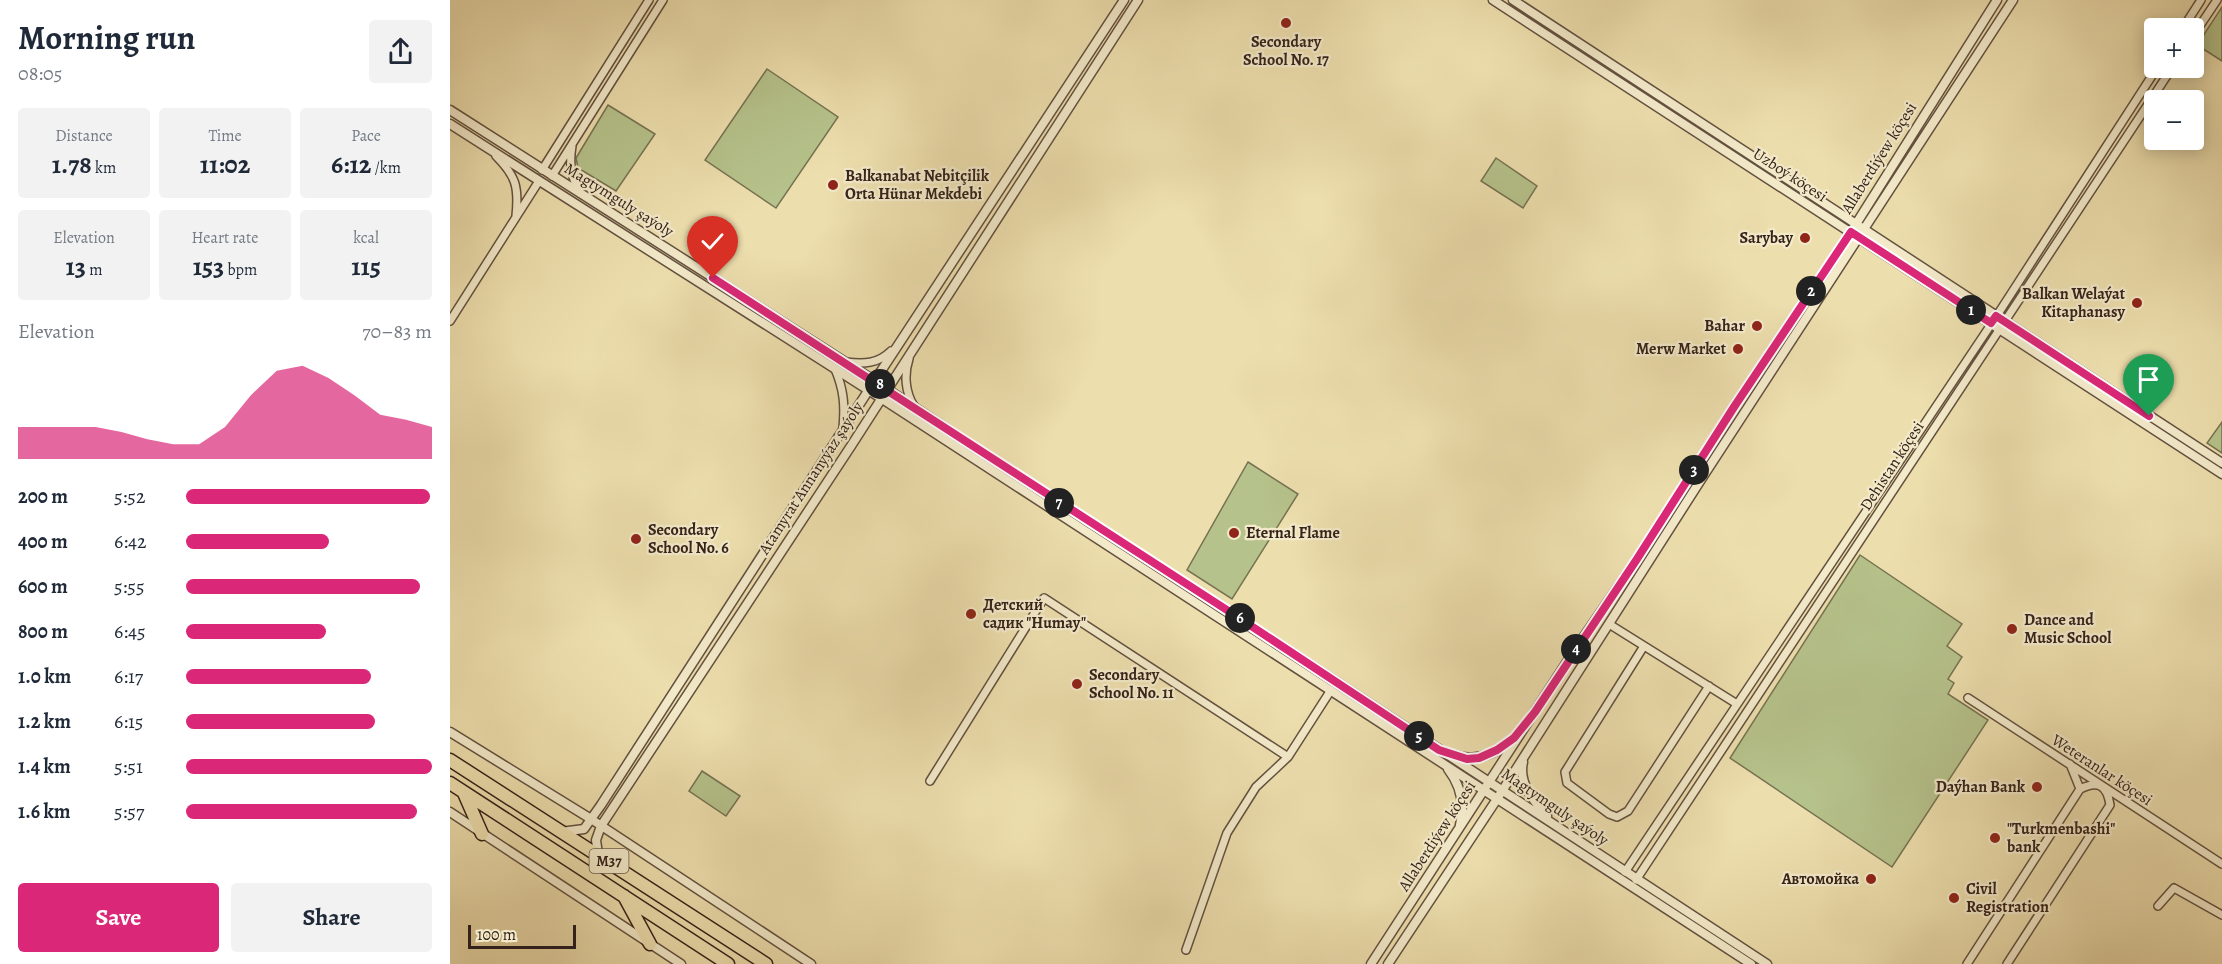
<!DOCTYPE html>
<meta charset="utf-8">
<style>
:root{--surface:#fff;--page:#f2f2f3;--text:#1f2937;--muted:#747a83;--accent:#db2777}
body{margin:0;font-family:Alegreya,serif;background:var(--page);color:var(--text);height:100vh;display:flex;flex-direction:column;font-size:22px;white-space:nowrap}
*{box-sizing:border-box;margin:0}
p{font-size:20px;color:var(--muted)}
.icon{flex:none;width:33px;height:33px;fill:none;stroke:currentColor;stroke-width:2;stroke-linecap:round;stroke-linejoin:round}
.map{position:relative;flex:1;overflow:hidden}
.drawer{display:flex;flex-direction:column;background:var(--surface);width:450px}
.drawer>*{flex:none}
.buttons{position:absolute;left:1694px;top:18px;display:grid;gap:12px}
.buttons a{display:grid;place-items:center;width:60px;height:60px;border-radius:6px;background:var(--surface);box-shadow:0 3px 15px #0003;font-size:30px}
.scale{position:absolute;left:18px;bottom:15px;width:108px;box-sizing:border-box;padding-left:6px;border:3px solid #35221a;border-top:0;font-size:16px;line-height:21px;white-space:nowrap;color:#35221a;-webkit-text-stroke:4px #f3eaca;paint-order:stroke}
.pin{position:absolute;display:grid;place-items:center;width:51px;height:51px;color:#fff;margin:-62px -26px;border-radius:50% 50% 50% 0;rotate:-45deg;box-shadow:0 0 6px #0007}
.pin .icon{rotate:45deg}
.km{position:absolute;width:30px;height:30px;margin:-15px;border-radius:50%;background:#222;color:#fff;font-size:16px;line-height:30px;text-align:center}
.round{display:grid;place-items:center;flex:none;width:63px;height:63px;border-radius:6px;background:var(--page)}
.headline{display:flex;align-items:center;justify-content:space-between;height:102px;padding:0 18px}
h1{font-size:33px;font-weight:700;line-height:45px}
.figures{display:grid;grid-template-columns:repeat(3,1fr);gap:9px;height:102px;padding:6px 18px}
.figures div{display:grid;align-content:center;border-radius:6px;background:var(--page);text-align:center}
.figures b{font-size:26px;font-weight:700}
.figures small{font-size:16px;font-weight:400}
.figures p{font-size:16px}
.chart{height:168px;padding:12px 18px}
.chart p{display:flex;justify-content:space-between}
.chart svg{width:100%;height:108px;margin-top:6px;fill:var(--accent);opacity:.7}
.action{display:flex;gap:12px;margin-top:auto;padding:12px 18px}
.action a{flex:1;height:69px;border-radius:6px;background:var(--accent);color:#fff;font-size:24px;font-weight:700;line-height:69px;text-align:center}
.action a+a{background:var(--page);color:var(--text)}
ul{padding:0 18px;list-style:none;font-size:20px}
li{display:grid;grid-template-columns:96px 72px 1fr;align-items:center;height:45px}
li i{height:15px;border-radius:8px;background:var(--accent)}
main{display:flex;flex:1;min-height:0}
.map>svg:first-child{display:block}
.green{fill:#b6c28b;stroke:#767252;stroke-width:1.5}
.lines{fill:none;stroke-linecap:round;stroke-linejoin:round}
.minor-casing{stroke:#63513f;stroke-width:10}
.tertiary-casing{stroke:#63513f;stroke-width:11}
.trunk-casing{stroke:#35221a;stroke-width:15}
.minor{stroke:#f3eaca;stroke-width:7}
.tertiary{stroke:#f3eaca;stroke-width:8}
.trunk{stroke:#eddead;stroke-width:12}
.route-casing{stroke:#fff;stroke-width:12}
.route{stroke:#db2777;stroke-width:8}
.poi-dot{fill:#8f2418;stroke:#f3eaca;stroke-width:2}
.labels{text-anchor:middle;dominant-baseline:central;stroke-width:4.5;stroke-linejoin:round;paint-order:stroke}
.shield{fill:#f3eaca;stroke:#6e5e4f;stroke-width:1.5}
.shield-label{font-size:15px;font-weight:bold;fill:#35221a}
.poi-label{font-size:16px;font-weight:bold;fill:#35221a;stroke:#f3eaca;text-anchor:start}
.street-label{font-size:16px;fill:#35221a;stroke:#f3eaca}
</style>
<main>
<section class="drawer">
<div class="headline"><div><h1>Morning run</h1><p>08:05</p></div><a class="round"><svg class="icon" aria-label="share" viewBox="0 0 24 24"><path d="M12 15V3M7 8l5-5 5 5M5 13v7h14v-7"/></svg></a></div>
<div class="figures">
<div><p>Distance</p><b>1.78<small> km</small></b></div>
<div><p>Time</p><b>11:02</b></div>
<div><p>Pace</p><b>6:12<small> /km</small></b></div>
</div>
<div class="figures">
<div><p>Elevation</p><b>13<small> m</small></b></div>
<div><p>Heart rate</p><b>153<small> bpm</small></b></div>
<div><p>kcal</p><b>115</b></div>
</div>
<div class="chart"><p><span>Elevation</span>70–83 m</p>
<svg viewBox="0 0 160 44" preserveAspectRatio="none"><path d="M0 44V31L10 31L20 31L30 31L40 33L50 36L60 38L70 38L80 31L90 18L100 8L110 6L120 11L130 18L140 26L150 28L160 31V44z"/></svg>
</div>
<ul>
<li><b>200 m</b>5:52<i style="width:99%"></i></li>
<li><b>400 m</b>6:42<i style="width:58%"></i></li>
<li><b>600 m</b>5:55<i style="width:95%"></i></li>
<li><b>800 m</b>6:45<i style="width:57%"></i></li>
<li><b>1.0 km</b>6:17<i style="width:75%"></i></li>
<li><b>1.2 km</b>6:15<i style="width:77%"></i></li>
<li><b>1.4 km</b>5:51<i style="width:100%"></i></li>
<li><b>1.6 km</b>5:57<i style="width:94%"></i></li>
</ul>
<div class="action"><a>Save</a><a>Share</a></div>
</section>
<div class="map">
<svg width="1772" height="964" viewBox="0 0 1772 964">
<rect width="100%" height="100%" fill="#eddead"/>
<filter id="stains"><feTurbulence type="fractalNoise" baseFrequency=".00333" numOctaves="4"/><feColorMatrix values="0 0 0 0 .2 0 0 0 0 .09 0 0 0 0 .02 0 0 0 .5 -.17"/></filter>
<radialGradient id="worn" r=".72"><stop offset=".6" stop-color="#630" stop-opacity="0"/><stop offset="1" stop-color="#630" stop-opacity=".3"/></radialGradient>
<!-- green -->
<path class="green" d="M1772,7V61L1747,45Z
M317,69L388,117L326,208L255,160Z
M158,105L205,134L166,191L128,168L126,158Z
M1046,158L1087,186L1073,208L1031,181Z
M1772,422V453L1757,443Z
M798,462L848,494L782,599L737,570Z
M1410,555L1512,624L1497,646L1512,657L1498,679L1504,683L1498,694L1538,720L1442,867L1280,758Z
M252,771L290,796L276,816L239,791Z"/>
<g class="lines">
<!-- minor casing -->
<g class="minor-casing">
<path id="minor" d="M1733,28L1751,0
M1743,36L1767,0
M122,146C119,164 121,177 130,193
M46,156C66,176 69,187 66,216
M92,170L199,0
M102,176L213,0
M0,321L89,181
M459,359C454,374 455,392 464,406
M396,362C414,364 428,364 441,351
M385,369C394,390 395,406 393,428
M1159,624L1287,704
M1194,646L1115,772L1117,783L1159,814L1167,817L1178,811L1259,686
M1518,698L1772,864
M1620,764L1630,789
M480,781L594,598L838,757
M1175,872L1546,317L1707,68
M1186,880L1722,68
M1708,906L1724,888L1772,915
M736,950L777,833L806,787L838,757L881,690
M1517,964L1630,789C1648,780 1657,785 1660,805L1557,964"/>
</g>
<!-- tertiary casing -->
<g class="tertiary-casing">
<path id="tertiary" d="M1043,0L1772,474
M1063,0L1772,463
M0,110L425,381L569,477L780,612L1317,964
M0,124L431,398L1301,964
M0,732L141,819L361,964
M1005,755C1027,763 1052,752 1068,734
M1073,762C1068,784 1084,801 1097,816
M998,769C1011,786 1015,805 1010,825
M0,812L231,964
M111,832L134,829L151,805L418,391L674,0
M148,854L146,840L151,826L401,446L688,0
M921,964L1126,648L1187,559L1284,407L1401,232L1547,0
M938,964L1047,799L1252,478L1563,0"/>
</g>
<!-- trunk casing -->
<g class="trunk-casing">
<path id="trunk" d="M0,760L316,964
M0,783L278,964
M14,793L32,834
M174,896L200,944"/>
</g>
<!-- minor -->
<use href="#minor" class="minor"/>
<!-- tertiary -->
<use href="#tertiary" class="tertiary"/>
<!-- trunk -->
<use href="#trunk" class="trunk"/>
</g>
<g class="lines">
<!-- route casing -->
<g class="route-casing">
<path id="route" d="M263,278L780,612L989,750L1017,759L1029,758L1047,750L1064,738L1085,712L1187,559L1284,407L1401,232L1541,323L1546,316L1699,416"/>
</g>
<!-- route -->
<use href="#route" class="route"/>
</g>
<!-- markers -->
<g class="poi-dot">
<circle cx="836" cy="23" r="6"/>
<circle cx="383" cy="185" r="6"/>
<circle cx="1355" cy="238" r="6"/>
<circle cx="1687" cy="303" r="6"/>
<circle cx="1307" cy="326" r="6"/>
<circle cx="1288" cy="349" r="6"/>
<circle cx="784" cy="533" r="6"/>
<circle cx="186" cy="539" r="6"/>
<circle cx="521" cy="614" r="6"/>
<circle cx="1562" cy="629" r="6"/>
<circle cx="627" cy="684" r="6"/>
<circle cx="1587" cy="787" r="6"/>
<circle cx="1545" cy="838" r="6"/>
<circle cx="1421" cy="879" r="6"/>
<circle cx="1504" cy="898" r="6"/>
</g>
<g class="labels">
<!-- shield labels -->
<rect class="shield" x="139.5" y="849" width="39" height="24" rx="4.5"/>
<g class="shield-label">
<text x="159" y="861">M37</text>
</g>
<!-- poi labels -->
<g class="poi-label">
<text x="836" y="42" text-anchor="middle">Secondary<tspan x="836" dy="18">School No. 17</tspan></text>
<text x="395" y="176">Balkanabat Nebitçilik<tspan x="395" dy="18">Orta Hünar Mekdebi</tspan></text>
<text x="1343" y="238" text-anchor="end">Sarybay</text>
<text x="1675" y="294" text-anchor="end">Balkan Welaýat<tspan x="1675" dy="18">Kitaphanasy</tspan></text>
<text x="1295" y="326" text-anchor="end">Bahar</text>
<text x="1276" y="349" text-anchor="end">Merw Market</text>
<text x="198" y="530">Secondary<tspan x="198" dy="18">School No. 6</tspan></text>
<text x="796" y="533">Eternal Flame</text>
<text x="533" y="605">Детский<tspan x="533" dy="18">садик "Humay"</tspan></text>
<text x="1574" y="620">Dance and<tspan x="1574" dy="18">Music School</tspan></text>
<text x="639" y="675">Secondary<tspan x="639" dy="18">School No. 11</tspan></text>
<text x="1575" y="787" text-anchor="end">Daýhan Bank</text>
<text x="1557" y="829">"Turkmenbashi"<tspan x="1557" dy="18">bank</tspan></text>
<text x="1409" y="879" text-anchor="end">Автомойка</text>
<text x="1516" y="889">Civil<tspan x="1516" dy="18">Registration</tspan></text>
</g>
<!-- street labels -->
<g class="street-label">
<text transform="translate(1429 158) rotate(-58)">Allaberdiýew köçesi</text>
<text transform="translate(1340 175) rotate(33)">Uzboý köçesi</text>
<text transform="translate(169 200) rotate(32)">Magtymguly şaýoly</text>
<text transform="translate(1442 466) rotate(-57)">Dehistan köçesi</text>
<text transform="translate(361 478) rotate(-57)">Atamyrat Annanyýaz şaýoly</text>
<text transform="translate(1652 770) rotate(33)">Weteranlar köçesi</text>
<text transform="translate(1105 807) rotate(34)">Magtymguly şaýoly</text>
<text transform="translate(987 836) rotate(-57)">Allaberdiýew köçesi</text>
</g>
</g>
<rect width="100%" height="100%" filter="url(#stains)"/>
<rect width="100%" height="100%" fill="url(#worn)"/>
</svg>
<div class="buttons">
<a>+</a>
<a>−</a>
</div>
<div class="scale">100 m</div>
<div class="pin" style="left:1699px;top:416px;background:#1e9e55"><svg class="icon" aria-label="arrive" viewBox="0 0 24 24"><path d="M6 21V4h12l-3 4 3 4H6"/></svg></div>
<div class="pin" style="left:263px;top:278px;background:#d93025"><svg class="icon" aria-label="check" viewBox="0 0 24 24"><path d="M5 12l5 5 9-10"/></svg></div>
<b class="km" style="left:1521px;top:310px">1</b>
<b class="km" style="left:1361px;top:291px">2</b>
<b class="km" style="left:1244px;top:470px">3</b>
<b class="km" style="left:1126px;top:649px">4</b>
<b class="km" style="left:969px;top:736px">5</b>
<b class="km" style="left:790px;top:618px">6</b>
<b class="km" style="left:609px;top:503px">7</b>
<b class="km" style="left:430px;top:384px">8</b>
</div>
</main>
